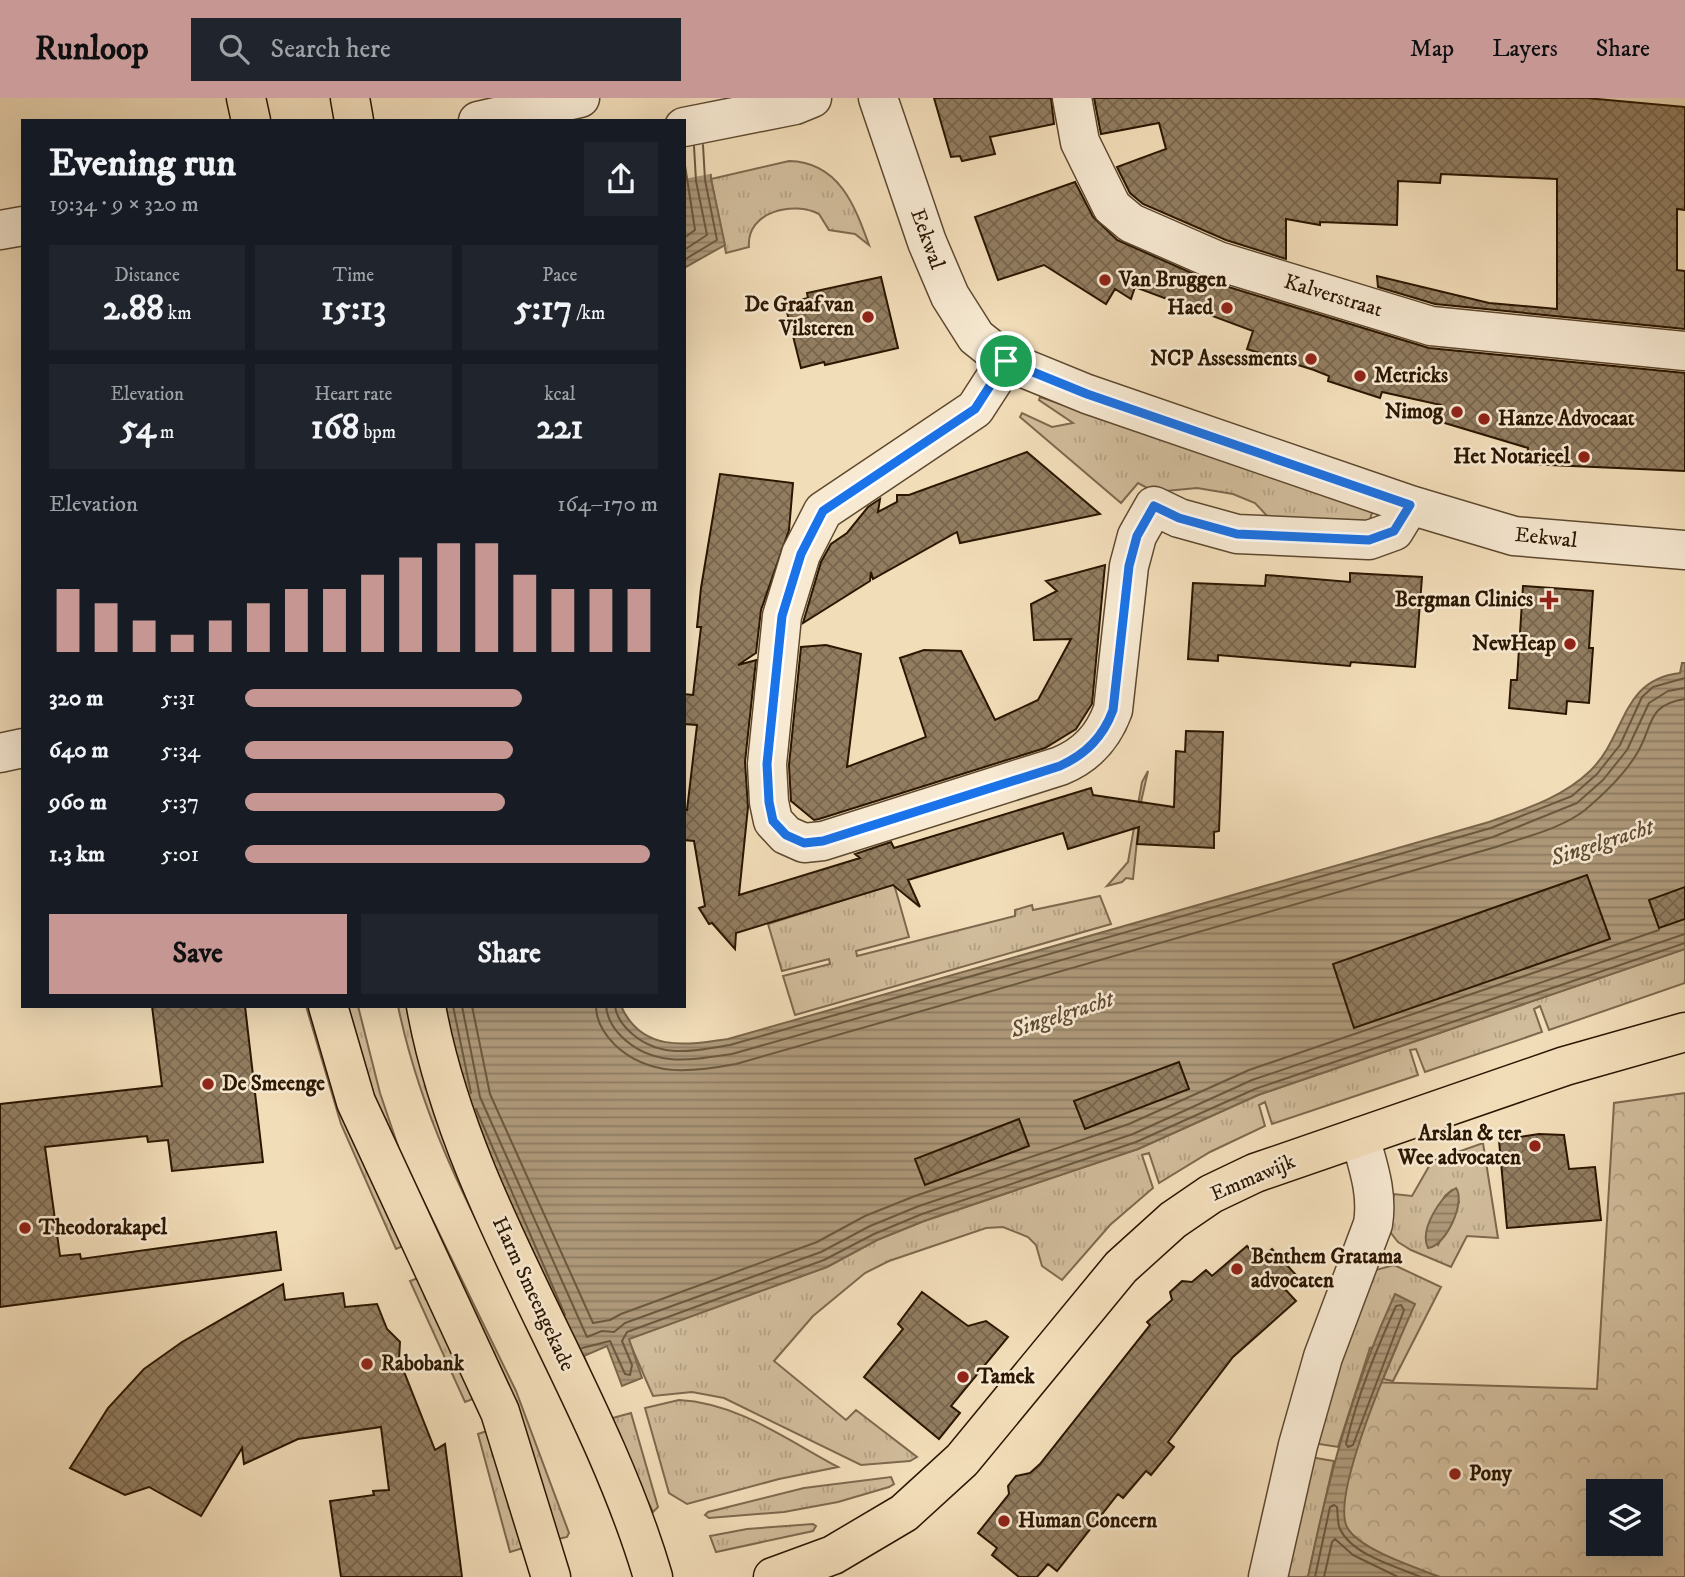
<!DOCTYPE html>
<meta charset="utf-8">
<style>
:root{--surface:#171b24;--page:#20242c;--text:#f1f3f6;--muted:#9ea1a6;--accent:#c59692}
body{margin:0;font-family:"IM FELL DW Pica",serif;background:var(--page);color:var(--text);height:100vh;display:flex;flex-direction:column;font-size:26px;white-space:nowrap}
*{box-sizing:border-box;margin:0}
p{font-size:23px;color:var(--muted)}
.icon{flex:none;width:38px;height:38px;fill:none;stroke:currentColor;stroke-width:2;stroke-linecap:round;stroke-linejoin:round}
.map{position:relative;flex:1;overflow:hidden}
.panel{position:absolute;left:21px;top:21px;width:665px;height:889px;display:flex;flex-direction:column;background:var(--surface);border-radius:0px;box-shadow:0 7px 28px #0002}
.panel>*{flex:none}
.tools{position:absolute;left:1586px;top:1381px;display:grid;gap:14px}
.tools a{display:grid;place-items:center;width:77px;height:77px;border-radius:0px;background:var(--surface);box-shadow:0 7px 28px #0002;font-size:35px}
.pin{position:absolute;display:grid;place-items:center;width:60px;height:60px;color:#fff;margin:-30px;border:4px solid #fff;border-radius:50%;box-shadow:0 2px 7px #0007}
.round{display:grid;place-items:center;flex:none;width:74px;height:74px;border-radius:0px;background:var(--page)}
.overview{display:flex;align-items:center;justify-content:space-between;height:119px;padding:0 28px}
h1{font-size:38px;font-weight:700;line-height:52px}
.figures{display:grid;grid-template-columns:repeat(3,1fr);gap:10px;height:119px;padding:7px 28px}
.figures div{display:grid;align-content:center;border-radius:0px;background:var(--page);text-align:center}
.figures b{font-size:35px;font-weight:700}
.figures small{font-size:19px;font-weight:400}
.figures p{font-size:19px}
.chart{height:196px;padding:14px 28px}
.chart p{display:flex;justify-content:space-between}
.chart svg{width:100%;height:126px;margin-top:7px;stroke:var(--accent);stroke-width:6}
.primary-button{display:flex;gap:14px;margin-top:auto;padding:14px 28px}
.primary-button a{flex:1;height:80px;border-radius:0px;background:var(--accent);color:#111;font-size:28px;font-weight:700;line-height:80px;text-align:center}
.primary-button a+a{background:var(--page);color:var(--text)}
ul{padding:0 28px;list-style:none;font-size:23px}
li{display:grid;grid-template-columns:112px 84px 1fr;align-items:center;height:52px}
li i{height:18px;border-radius:9px;background:var(--accent)}
header{display:flex;align-items:center;gap:42px;box-sizing:border-box;height:98px;padding:0 35px;background:var(--accent);color:#111}
header strong{font-size:33px}
nav{display:flex;gap:38px;margin-inline-start:auto;font-size:24px}
.search{width:490px;height:63px;background:var(--page);display:flex;align-items:center;gap:18px;box-sizing:border-box;padding:0 24px;border-radius:0px;color:var(--muted);font-size:26px}
.map>svg:first-child{display:block}
.grass{fill:url(#grass-tufts);stroke:#7e684d;stroke-width:2;fill-rule:evenodd}
.park{fill:url(#park-crowns);stroke:#7e684d;stroke-width:2;fill-rule:evenodd}
.water{fill:url(#water-rules);stroke:#7a6549;stroke-width:2}
.pier{fill:#f2ddb9}
.lines{fill:none;stroke-linecap:round;stroke-linejoin:round}
.shore{stroke:#6c583d;stroke-width:2}
.building{fill:url(#building-cross-hatch);stroke:#2b1600;stroke-width:2}
.minor-casing{stroke:#5d482e;stroke-width:41}
.major-casing{stroke:#2b1600;stroke-width:41}
.minor{stroke:#f7e9d2;stroke-width:38}
.major{stroke:#f2ddb9;stroke-width:38}
.route-casing{stroke:#fff;stroke-width:14}
.route{stroke:#1a73e8;stroke-width:9}
.poi-dot{fill:#8f2418;stroke:#f7e9d2;stroke-width:2.5}
.labels{text-anchor:middle;dominant-baseline:central;stroke-width:5;stroke-linejoin:round;paint-order:stroke}
.street-label{font-size:21px;fill:#2b1600;stroke:#f7e9d2}
.poi-label{font-size:21px;font-weight:bold;fill:#2b1600;stroke:#f7e9d2;text-anchor:start}
.water-label{font-size:23px;font-style:italic;fill:#5f4a31;stroke:#f7e9d2}
</style>
<header>
<strong>Runloop</strong>
<div class="search"><svg class="icon" aria-label="search" viewBox="0 0 24 24"><circle cx="10" cy="10" r="6"/><path d="M15 15l6 6"/></svg>Search here</div>
<nav><a>Map</a><a>Layers</a><a>Share</a></nav>
</header>
<div class="map">
<svg width="1685" height="1479" viewBox="0 0 1685 1479">
<defs>
<pattern id="grass-tufts" width="24" height="20" patternUnits="userSpaceOnUse" patternTransform="scale(1.75)"><rect width="24" height="20" fill="#d0bb9a"/><path d="M3 7l-1-3M5 7V3M7 7l1-3M15 17l-1-3M17 17v-4M19 17l1-3" fill="none" stroke="#b3a083"/></pattern>
<pattern id="park-crowns" width="20" height="18" patternUnits="userSpaceOnUse" patternTransform="scale(1.75)"><rect width="20" height="18" fill="#d0bb9a"/><path d="M2 6a3 3 0 1 1 6 0M12 15a3 3 0 1 1 6 0" fill="none" stroke="#b3a083"/></pattern>
<pattern id="water-rules" width="6" height="5" patternUnits="userSpaceOnUse" patternTransform="scale(1.75)"><rect width="6" height="5" fill="#ae997a"/><path d="M0 2.5h6" fill="none" stroke="#8e7c62"/></pattern>
<pattern id="building-cross-hatch" width="8" height="8" patternUnits="userSpaceOnUse" patternTransform="scale(1.75)"><rect width="8" height="8" fill="#927d60"/><path d="M0 0l8 8M0 8l8-8" fill="none" stroke="#77654d"/></pattern>
</defs>
<rect width="100%" height="100%" fill="#f2ddb9"/>
<filter id="stains"><feTurbulence type="fractalNoise" baseFrequency=".00286" numOctaves="4"/><feColorMatrix values="0 0 0 0 .2 0 0 0 0 .09 0 0 0 0 .02 0 0 0 .5 -.17"/></filter>
<radialGradient id="worn" r=".72"><stop offset=".6" stop-color="#630" stop-opacity="0"/><stop offset="1" stop-color="#630" stop-opacity=".3"/></radialGradient>
<!-- grass -->
<path class="grass" d="M789,63C839,64 855,108 869,147L855,136L829,132L819,116C794,103 746,113 749,149L726,155L711,81Z
M1040,299L1373,412L1368,427L1270,421L1255,405L1233,396L1197,390L1155,394L1138,385L1121,405L1020,319L1022,315L1052,329L1073,325L1039,302Z
M1148,673L1141,704L1133,781L1126,780L1122,784L1107,788L1128,764L1142,684Z
M894,786L909,839L856,853L857,858L1015,818V812L1032,807L1033,812L1100,798L1111,826L795,917L783,878L830,866L829,861L782,873L768,826Z
M1685,851V885L1549,932L1540,908L1534,911L1542,934L1425,974L1416,951L1410,952L1418,977L1272,1026L1265,1004L1259,1007L1265,1028L1210,1054L1159,1085L1149,1055L1142,1057L1153,1090L1110,1127L1062,1182L1042,1168L1036,1147L1028,1139L1003,1129L986,1130L889,1163L865,1175L813,1218L774,1263L846,1322L856,1312L917,1359L910,1363L861,1367L724,1300L692,1294L653,1298L628,1241L827,1169L877,1142L924,1123L1138,1051L1258,997Z
M306,908H318L408,1146L396,1151L341,1026Z
M337,908H358L380,995L401,1057L516,1293L569,1435L567,1439L558,1441Z
M398,908H416L518,1205C467,1106 421,1018 398,908Z
M1483,1045L1498,1140L1467,1138L1451,1169L1411,1152L1398,1144L1387,1130L1394,1096L1412,1098L1432,1063ZM1452,1092L1459,1104L1438,1147L1427,1132L1445,1098Z
M1394,1167L1441,1189L1393,1283L1383,1281L1398,1245L1370,1250L1338,1349L1306,1344L1372,1173Z
M423,1178L478,1299L465,1304L410,1183Z
M584,1258L609,1321L631,1315L658,1409L653,1414L577,1261Z
M679,1302C738,1305 787,1342 838,1369L779,1381L687,1406L669,1395L645,1310Z
M490,1332L523,1450L510,1454L478,1336Z
M1304,1358L1334,1363L1308,1479H1278Z
M891,1379L894,1386L889,1389L838,1404L784,1414L709,1420L705,1417L708,1414L804,1390Z
M813,1426L816,1428L813,1433L716,1454L710,1438L747,1431Z"/>
<!-- park -->
<path class="park" d="M1685,995V1479H1317L1367,1284L1597,1291L1614,1005ZM1598,1393H1650V1446H1598Z"/>
<!-- water -->
<path class="water" d="M484,0H708L711,81L725,147L684,170V23Z
M1682,565H1685V851L1258,997L1138,1051L924,1123L877,1142L827,1169L629,1241L642,1280L622,1288L607,1248L577,1261L465,1003L445,908H621C642,955 687,947 728,941L1489,724C1525,711 1562,700 1590,673C1627,637 1620,582 1680,575Z
M1456,1090C1466,1104 1446,1148 1428,1150C1419,1132 1440,1099 1456,1090Z
M1395,1196L1415,1206C1398,1244 1330,1395 1347,1429C1358,1451 1417,1470 1440,1479H1308C1328,1381 1353,1287 1395,1196Z"/>
<!-- pier -->
<path class="pier" d="M484,0H711L715,75L684,81V23H489Z"/>
<g class="lines">
<!-- shore -->
<path class="shore" d="M684,61L695,132L684,140
M684,152L707,137L696,83L694,48
M684,162L717,142L705,82L703,47
M453,908L471,995
M462,908L480,999L587,1239L602,1233L614,1234L625,1225L821,1154L870,1128L919,1108L1133,1036L1252,982L1685,836
M472,908L490,996L593,1225L610,1222L621,1216L817,1144L865,1118L915,1098L1129,1026L1249,972L1659,832
M596,908C596,923 605,937 615,947C650,980 693,974 736,966L1496,749C1524,739 1561,731 1585,712C1604,696 1623,678 1636,657C1654,629 1645,607 1685,601
M606,908C607,919 613,930 621,938C653,970 691,962 732,956L1493,739L1577,705L1603,682L1627,652L1649,605L1668,593L1685,590
M615,908C616,917 622,926 628,932C658,962 693,953 730,947L1491,730L1572,698L1597,676L1620,647L1642,599L1653,589L1685,580
M476,1011L565,1217
M1401,1207L1404,1212L1353,1347L1348,1349L1346,1346C1357,1298 1376,1253 1396,1208Z
M582,1250L610,1243L625,1276L630,1277L632,1267L622,1243L627,1234L824,1162L874,1136L922,1116L1136,1044L1255,991L1685,845
M1315,1479L1330,1409L1334,1407L1337,1409C1338,1416 1337,1425 1340,1431C1352,1457 1397,1469 1421,1479
M1324,1479L1332,1444L1335,1441L1353,1457L1398,1479"/>
</g>
<!-- building -->
<path class="building" d="M934,0H1051L1054,26L990,39L995,56L962,63L960,58L951,59Z
M1094,0H1586L1685,9V112L1677,111V172L1685,173V231L1435,206L1378,189L1377,178L1489,205L1557,211V81L1441,76L1440,85L1398,83L1397,127L1320,124V127L1286,121V161L1226,142L1143,106L1130,95L1117,69L1166,51L1159,25L1101,36Z
M1075,84L1093,119L1117,142L1212,184L1429,250L1685,275V373L1527,366L1528,350L1438,323L1441,307L1382,294L1380,300L1328,283L1329,278L1314,272L1247,251L1253,233L1135,189L1131,201L1115,191L1106,206L1044,167L998,182L975,119Z
M881,179L898,250L825,267L824,264L801,270L785,206L808,200L807,195Z
M1027,354L1100,416L960,445L957,434L873,481L871,474L870,483L803,525L821,464L831,446L847,435L868,409L880,401L878,414L897,404V397H909Z
M720,376L793,385L789,432L761,512L756,555L738,567L756,562L745,664L748,709L739,797L860,760L855,756L891,744L894,750L1091,690L1093,697L1174,709L1176,653L1185,654L1186,633L1223,634L1219,733L1214,734V750L1137,746L1139,729L1068,751L1063,735L908,782L920,809L893,787L736,835L735,851L712,825L709,826L699,810L705,808L694,743L684,742V712H687L697,627L684,626V596L693,597L701,529H697L701,490Z
M1105,467L1092,606L1076,631L1045,650L819,721L814,722L791,703L789,667L801,549L826,547L861,556L847,669L926,639L900,560L924,552L961,553L995,622L1038,602L1071,541L1034,542L1031,506L1057,493L1046,483Z
M1350,475L1422,479L1415,569L1351,564L1350,568L1218,557V563L1188,561L1193,485L1265,488L1266,477L1350,484Z
M1523,488L1593,493L1589,550H1593L1589,605L1567,603L1566,616L1509,610L1511,582H1517Z
M1587,777L1610,841L1354,930L1333,866Z
M1685,789V821L1659,830L1649,802Z
M152,908H245L263,1064L172,1073L168,1042L148,1044L147,1038L45,1049L60,1158L80,1156L81,1161L276,1134L281,1172L0,1209V1006L162,988Z
M1179,964L1189,991L1085,1031L1074,1003Z
M1019,1021L1029,1048L925,1087L915,1061Z
M1539,1036L1564,1037L1569,1071L1595,1069L1601,1122L1507,1130L1499,1042Z
M1247,1148L1259,1162L1272,1151L1296,1177L1283,1189L1296,1203L1233,1259L1168,1344L1174,1349L1151,1377L1146,1373L1123,1400L1118,1396L1057,1473L1048,1466L1037,1479H1019L992,1457L997,1450L978,1435L1009,1396L1008,1388L1016,1378L1030,1375L1040,1366L1150,1227L1147,1224L1172,1202L1170,1194L1182,1183L1192,1184L1206,1172L1212,1178Z
M283,1186L285,1202L343,1195L345,1209L377,1206L387,1231L400,1244L399,1261L435,1352L445,1346L462,1479H341L330,1403L374,1397L373,1393L389,1392L381,1329L298,1341L244,1366L242,1350L201,1418L149,1389L125,1397L70,1370L108,1310L144,1271L182,1244Z
M922,1194L968,1228L986,1223L1008,1239L951,1308L960,1315L939,1341L864,1279L903,1231L898,1226Z"/>
<g class="lines">
<!-- minor casing -->
<g class="minor-casing">
<path id="minor" d="M878,0L927,144L950,198L976,239L1006,263L1087,296L1410,407L1514,438L1685,452
M1072,0L1080,44L1112,109L1131,125L1218,163L1431,228L1685,253
M478,23L580,0
M684,29L795,7L812,0
M0,132L23,128
M1006,263L975,311L823,413L801,456L782,518L767,666L769,704L773,723L786,737L804,745L823,743L1060,668C1087,657 1103,639 1113,612L1129,468L1137,438L1154,408L1179,420L1237,436L1369,442L1394,433L1410,407
M0,655L23,650
M1268,1479L1298,1347L1323,1259L1373,1126C1378,1095 1368,1068 1360,1039"/>
</g>
<!-- major casing -->
<g class="major-casing">
<path id="major" d="M246,0L251,23
M350,0L354,23
M328,908L356,1004L500,1314L551,1479
M426,908C462,1108 596,1285 653,1479
M773,1479L833,1457L904,1415L962,1362L1121,1169L1173,1122L1211,1096L1255,1075L1565,968L1685,934"/>
</g>
<!-- minor -->
<use href="#minor" class="minor"/>
<!-- major -->
<use href="#major" class="major"/>
</g>
<g class="lines">
<!-- route casing -->
<g class="route-casing">
<path id="route" d="M1006,263L1087,296L1410,407L1394,433L1369,442L1237,436L1179,420L1154,408L1137,438L1129,468L1113,612C1103,639 1086,656 1060,668L823,743L804,745L786,737L773,723L769,704L767,666L782,518L801,456L823,413L975,311Z"/>
</g>
<!-- route -->
<use href="#route" class="route"/>
</g>
<!-- markers -->
<g class="poi-dot">
<circle cx="1105" cy="182" r="7"/>
<circle cx="1227" cy="210" r="7"/>
<circle cx="868" cy="219" r="7"/>
<circle cx="1311" cy="261" r="7"/>
<circle cx="1360" cy="278" r="7"/>
<circle cx="1457" cy="314" r="7"/>
<circle cx="1484" cy="321" r="7"/>
<circle cx="1584" cy="359" r="7"/>
<path d="M1545.5 491.5h7v7h7v7h-7v7h-7v-7h-7v-7h7z"/>
<circle cx="1570" cy="546" r="7"/>
<circle cx="208" cy="986" r="7"/>
<circle cx="1535" cy="1048" r="7"/>
<circle cx="25" cy="1130" r="7"/>
<circle cx="1237" cy="1171" r="7"/>
<circle cx="367" cy="1266" r="7"/>
<circle cx="963" cy="1279" r="7"/>
<circle cx="1455" cy="1376" r="7"/>
<circle cx="1004" cy="1423" r="7"/>
</g>
<g class="labels">
<!-- street labels -->
<g class="street-label">
<text transform="translate(927 141) rotate(70)">Eekwal</text>
<text transform="translate(1333 198) rotate(17)">Kalverstraat</text>
<text transform="translate(1546 440) rotate(6)">Eekwal</text>
<text transform="translate(1253 1080) rotate(-23)">Emmawijk</text>
<text transform="translate(533 1196) rotate(65)">Harm Smeengekade</text>
</g>
<!-- poi labels -->
<g class="poi-label">
<text x="1119" y="182">Van Bruggen</text>
<text x="854" y="207" text-anchor="end">De Graaf van<tspan x="854" dy="24">Vilsteren</tspan></text>
<text x="1213" y="210" text-anchor="end">Haed</text>
<text x="1297" y="261" text-anchor="end">NCP Assessments</text>
<text x="1374" y="278">Metricks</text>
<text x="1443" y="314" text-anchor="end">Nimog</text>
<text x="1498" y="321">Hanze Advocaat</text>
<text x="1570" y="359" text-anchor="end">Het Notarieel</text>
<text x="1533" y="502" text-anchor="end">Bergman Clinics</text>
<text x="1556" y="546" text-anchor="end">NewHeap</text>
<text x="222" y="986">De Smeenge</text>
<text x="1521" y="1036" text-anchor="end">Arslan &amp; ter<tspan x="1521" dy="24">Wee advocaten</tspan></text>
<text x="39" y="1130">Theodorakapel</text>
<text x="1251" y="1159">Benthem Gratama<tspan x="1251" dy="24">advocaten</tspan></text>
<text x="381" y="1266">Rabobank</text>
<text x="977" y="1279">Tamek</text>
<text x="1469" y="1376">Pony</text>
<text x="1018" y="1423">Human Concern</text>
</g>
<!-- water labels -->
<g class="water-label">
<text transform="translate(1602 745) rotate(-18)">Singelgracht</text>
<text transform="translate(1062 917) rotate(-18)">Singelgracht</text>
</g>
</g>
<rect width="100%" height="100%" filter="url(#stains)"/>
<rect width="100%" height="100%" fill="url(#worn)"/>
</svg>
<div class="tools">
<a><svg class="icon" aria-label="layers" viewBox="0 0 24 24"><path d="M12 4l9 5-9 5-9-5zM3 14l9 5 9-5"/></svg></a>
</div>
<div class="pin" style="left:1006px;top:263px;background:#1e9e55"><svg class="icon" aria-label="arrive" viewBox="0 0 24 24"><path d="M6 21V4h12l-3 4 3 4H6"/></svg></div>
<section class="panel">
<div class="overview"><div><h1>Evening run</h1><p>19:34 · 9 × 320 m</p></div><a class="round"><svg class="icon" aria-label="share" viewBox="0 0 24 24"><path d="M12 15V3M7 8l5-5 5 5M5 13v7h14v-7"/></svg></a></div>
<div class="figures">
<div><p>Distance</p><b>2.88<small> km</small></b></div>
<div><p>Time</p><b>15:13</b></div>
<div><p>Pace</p><b>5:17<small> /km</small></b></div>
</div>
<div class="figures">
<div><p>Elevation</p><b>54<small> m</small></b></div>
<div><p>Heart rate</p><b>168<small> bpm</small></b></div>
<div><p>kcal</p><b>221</b></div>
</div>
<div class="chart"><p><span>Elevation</span>164–170 m</p>
<svg viewBox="0 0 160 44" preserveAspectRatio="none"><path d="M5 44V22M15 44V27M25 44V33M35 44V38M45 44V33M55 44V27M65 44V22M75 44V22M85 44V17M95 44V11M105 44V6M115 44V6M125 44V17M135 44V22M145 44V22M155 44V22"/></svg>
</div>
<ul>
<li><b>320 m</b>5:31<i style="width:67%"></i></li>
<li><b>640 m</b>5:34<i style="width:65%"></i></li>
<li><b>960 m</b>5:37<i style="width:63%"></i></li>
<li><b>1.3 km</b>5:01<i style="width:98%"></i></li>
</ul>
<div class="primary-button"><a>Save</a><a>Share</a></div>
</section>
</div>
